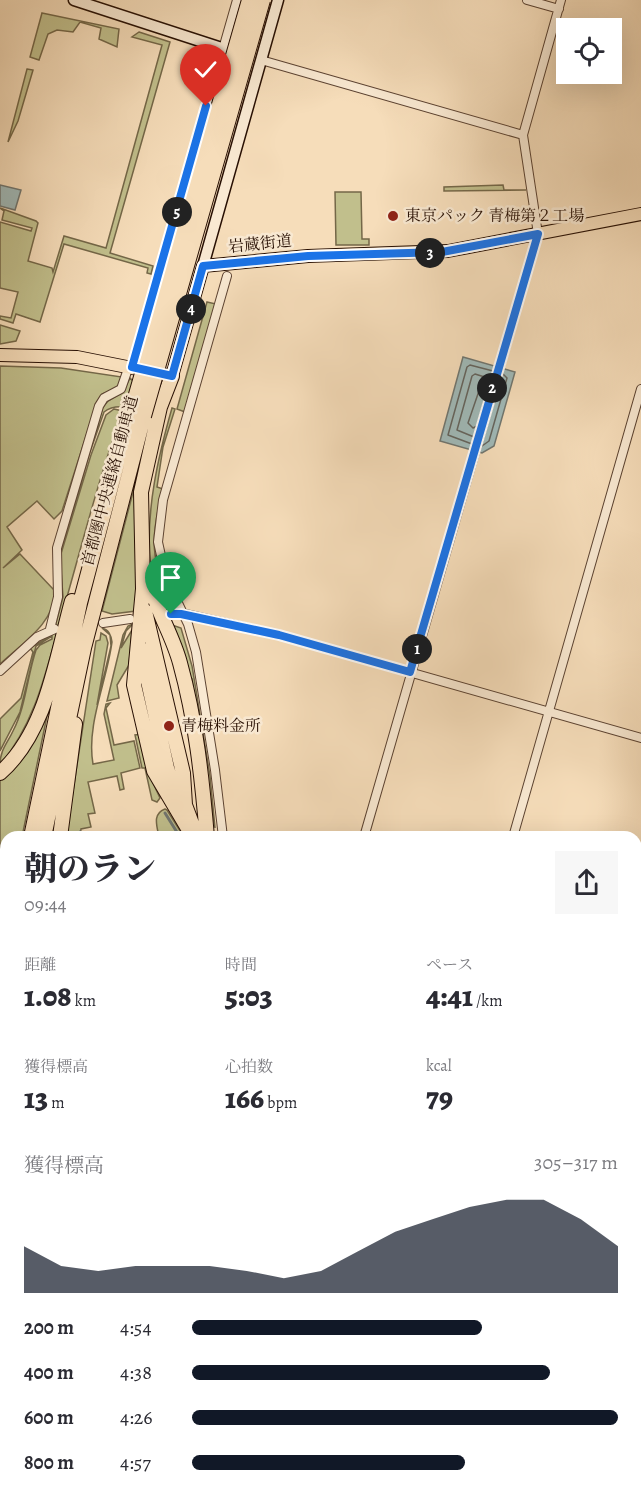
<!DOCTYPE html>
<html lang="ja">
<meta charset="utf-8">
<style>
:root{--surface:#fff;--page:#f7f7f7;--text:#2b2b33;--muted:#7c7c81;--accent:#111827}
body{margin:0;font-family:Alegreya,"Noto Serif JP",serif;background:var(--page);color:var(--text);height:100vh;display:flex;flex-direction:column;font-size:22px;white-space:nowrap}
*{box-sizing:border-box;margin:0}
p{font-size:20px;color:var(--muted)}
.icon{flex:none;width:33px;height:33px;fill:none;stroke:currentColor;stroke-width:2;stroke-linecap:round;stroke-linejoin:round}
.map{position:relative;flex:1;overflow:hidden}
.details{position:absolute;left:0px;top:831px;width:642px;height:668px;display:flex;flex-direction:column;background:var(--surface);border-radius:18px 18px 0 0;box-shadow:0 6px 24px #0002}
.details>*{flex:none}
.tools{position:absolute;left:556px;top:18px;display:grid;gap:12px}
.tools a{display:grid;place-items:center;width:66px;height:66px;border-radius:0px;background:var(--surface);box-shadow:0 6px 24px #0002;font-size:30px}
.pin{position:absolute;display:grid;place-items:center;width:51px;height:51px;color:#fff;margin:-62px -26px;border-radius:50% 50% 50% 0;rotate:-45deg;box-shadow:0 0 6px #0007}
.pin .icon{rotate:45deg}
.km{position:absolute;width:30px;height:30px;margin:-15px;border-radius:50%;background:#222;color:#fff;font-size:16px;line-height:30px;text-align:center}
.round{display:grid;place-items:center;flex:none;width:63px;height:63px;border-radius:0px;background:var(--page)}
.head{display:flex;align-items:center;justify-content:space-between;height:102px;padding:0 24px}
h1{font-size:33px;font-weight:800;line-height:45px}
.stats{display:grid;grid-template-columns:repeat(3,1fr);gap:9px;height:102px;padding:6px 24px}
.stats div{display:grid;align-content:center}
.stats b{font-size:30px;font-weight:800}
.stats small{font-size:16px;font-weight:400}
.stats p{font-size:16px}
.chart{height:168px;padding:12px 24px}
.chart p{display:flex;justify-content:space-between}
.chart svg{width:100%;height:108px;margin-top:6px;fill:var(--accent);opacity:.7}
ul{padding:0 24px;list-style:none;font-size:20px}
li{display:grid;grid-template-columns:96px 72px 1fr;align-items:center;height:45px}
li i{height:15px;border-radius:8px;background:var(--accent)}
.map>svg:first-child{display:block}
.green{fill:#c1bf8c;stroke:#746748;stroke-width:1.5}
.water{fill:#a0bab9;stroke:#707670;stroke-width:1.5}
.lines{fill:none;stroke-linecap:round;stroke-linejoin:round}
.shore{stroke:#64645e;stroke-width:1.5}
.stream{stroke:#707670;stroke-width:3}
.street-casing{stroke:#5b4231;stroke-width:10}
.secondary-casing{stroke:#270f03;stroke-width:13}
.primary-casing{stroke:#270f03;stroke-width:14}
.highway-casing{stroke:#270f03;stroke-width:16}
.street{stroke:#f9e9d2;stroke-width:8}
.secondary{stroke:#f9e9d2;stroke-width:10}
.primary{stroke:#f6ddba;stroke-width:12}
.highway{stroke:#f6ddba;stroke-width:14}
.highway-bridge-casing{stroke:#270f03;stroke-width:16;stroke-linecap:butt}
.highway-bridge{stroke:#f6ddba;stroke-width:14}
.route-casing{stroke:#fff;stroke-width:12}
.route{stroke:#1a73e8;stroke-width:8}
.poi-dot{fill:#8f2418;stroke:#f9e9d2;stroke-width:2}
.labels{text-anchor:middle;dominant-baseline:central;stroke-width:5;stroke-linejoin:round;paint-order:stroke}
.poi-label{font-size:16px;fill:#270f03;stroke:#f9e9d2;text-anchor:start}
.street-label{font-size:16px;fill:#270f03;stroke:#f9e9d2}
</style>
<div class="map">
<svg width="641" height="1498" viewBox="0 0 641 1498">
<rect width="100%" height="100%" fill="#f6ddba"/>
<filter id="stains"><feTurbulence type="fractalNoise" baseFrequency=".00333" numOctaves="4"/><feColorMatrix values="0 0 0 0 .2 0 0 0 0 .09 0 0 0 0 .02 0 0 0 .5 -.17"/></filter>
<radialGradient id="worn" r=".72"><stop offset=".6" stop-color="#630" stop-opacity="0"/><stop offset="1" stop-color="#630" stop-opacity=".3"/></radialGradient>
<!-- green -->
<path class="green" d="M42,13L119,29L117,47L99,39L101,28L80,22L73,32L57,30L48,34L39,60L30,57Z
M139,32L170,42L110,253L153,266L151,274L147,273L148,268L64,244L40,322L16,314L13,323L0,319V316L11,318L18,292L0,288V222L31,231L32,228L2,220L4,211L0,208L36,221L38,223L28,261L52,268L53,272L64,236L106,248L162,45L132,37Z
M27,69L33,70L18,121L8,142Z
M503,185L504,190H526L444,191V187Z
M335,192H361L362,239H369V245H336Z
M207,302L216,304L185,412L177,409Z
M0,325L20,331L16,341L0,344Z
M0,366L61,368L122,377L118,388L102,394L97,402L62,511L54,519L37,501L7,527L22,550L3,568L20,554L54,590C57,622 21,644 0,664Z
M130,378L151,400L152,414C136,410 118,401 104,412L82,475L60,555L103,407L108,401L123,392Z
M172,408L175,409L163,447L157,487L163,489C151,535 150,553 167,597L163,604C162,592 151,577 150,561C146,509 158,457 172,408Z
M114,409L123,411C98,479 81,549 61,618C46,671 36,722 0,765C0,750 7,744 13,731C26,706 27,677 36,650L40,645L52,639V636L36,646L20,712L0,751V719L21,698L33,652L30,648L53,634L63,597L60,557L91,455L106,415Z
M144,450L136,611L112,614L102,611Z
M133,624L126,631L121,648L132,630L129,665L117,685L119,698L107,701L123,635L128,626Z
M172,625L181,628L192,666L210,776L215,828L192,679L189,680Z
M102,628C109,630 111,635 112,642C107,681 86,725 93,764L114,760L104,714L106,704L110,703L106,708L114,745L134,741L140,768L121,773L124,789L120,790L117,776L88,782L95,813L88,814L91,827L81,829L80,837H66L96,641L100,640L101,633L106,636L108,643L97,705L111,646L110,635Z
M53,687L22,837H6V930L0,969V779Z
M142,734L153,783L160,798L157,802L152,800L145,768H142L135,735Z
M165,809L167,810L184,837H159C157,826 152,814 165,809Z"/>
<!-- water -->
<path class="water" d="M0,185L21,190L15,210L0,206Z
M463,357L515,372L494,446L482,453L440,441Z"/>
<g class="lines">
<!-- shore -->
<path class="shore" d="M481,385L487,390L477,426L473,428L468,423Z
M474,437L457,430L472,376L475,374L491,379
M472,444L448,435L467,367L470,365L493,371
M482,446L489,441L507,378L503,374"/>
<!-- stream -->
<path class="stream" d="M165,813L180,837
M79,837L80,832"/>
<!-- street casing -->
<g class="street-casing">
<path id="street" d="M527,0L559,9
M261,60L523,135
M132,367L237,0
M171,614L181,613L279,635L641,738
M103,623L130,619
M50,629L58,597L57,548L99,406L104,398L121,389L129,366
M0,671L37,637L55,629
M223,837L215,770L196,652L188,624L166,578L158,542L163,500L227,276
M364,837L538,234L523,135L561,0
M513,837L641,389
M636,957L641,958
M2,1498L6,1401"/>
</g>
<!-- secondary casing -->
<g class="secondary-casing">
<path id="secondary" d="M74,0L240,54
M203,266L278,0"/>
</g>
<!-- primary casing -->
<g class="primary-casing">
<path id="primary" d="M0,355L77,357L172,376L203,266L308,256L448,251L641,214"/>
</g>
<!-- highway casing -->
<g class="highway-casing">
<path id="highway" d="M172,376L160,407L141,492L143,589L134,685L154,771L193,837
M148,576C154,607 172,633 180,663C196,721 202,778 207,837
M145,611L183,773L185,805L194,829
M141,649L167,768L180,808
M0,773C47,732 56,658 72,601
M31,837L80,603L131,412
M44,837L84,648L144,416
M60,837L75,724
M0,1148L6,1095
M0,1258L6,1215"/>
</g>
<!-- street -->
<use href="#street" class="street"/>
<!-- secondary -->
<use href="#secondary" class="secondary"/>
<!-- primary -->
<use href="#primary" class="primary"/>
<!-- highway -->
<use href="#highway" class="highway"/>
<!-- highway-bridge casing -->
<g class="highway-bridge-casing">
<path id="highway-bridge" d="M131,412L249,0
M144,416L263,0
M0,1033L5,995"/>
</g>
<!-- highway-bridge -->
<use href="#highway-bridge" class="highway-bridge"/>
</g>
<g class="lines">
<!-- route casing -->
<g class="route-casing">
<path id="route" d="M171,614H181L279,635L410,672L538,234L442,252L308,256L203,266L172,376L132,367L206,106"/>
</g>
<!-- route -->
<use href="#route" class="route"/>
</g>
<!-- markers -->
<g class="poi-dot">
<circle cx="393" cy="216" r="6"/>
<circle cx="169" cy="726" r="6"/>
</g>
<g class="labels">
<!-- poi labels -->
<g class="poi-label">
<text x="405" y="216">東京パック 青梅第２工場</text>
<text x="181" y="726">青梅料金所</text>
</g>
<!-- street labels -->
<g class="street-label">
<text transform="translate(260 244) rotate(-6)">岩蔵街道</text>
<text transform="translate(110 481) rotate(-75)">首都圏中央連絡自動車道</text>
</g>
</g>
<rect width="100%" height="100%" filter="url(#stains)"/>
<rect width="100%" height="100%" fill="url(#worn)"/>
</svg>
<div class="tools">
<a><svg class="icon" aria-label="locate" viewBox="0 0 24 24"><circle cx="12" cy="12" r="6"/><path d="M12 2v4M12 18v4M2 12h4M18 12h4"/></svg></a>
</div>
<div class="pin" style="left:171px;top:614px;background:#1e9e55"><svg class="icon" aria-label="arrive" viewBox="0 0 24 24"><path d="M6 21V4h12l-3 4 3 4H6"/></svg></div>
<div class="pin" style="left:206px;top:106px;background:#d93025"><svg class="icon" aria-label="check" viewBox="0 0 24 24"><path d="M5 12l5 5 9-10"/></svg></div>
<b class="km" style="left:417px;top:649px">1</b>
<b class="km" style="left:492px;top:388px">2</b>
<b class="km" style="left:430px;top:253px">3</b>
<b class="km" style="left:191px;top:309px">4</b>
<b class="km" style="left:177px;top:212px">5</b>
<section class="details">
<div class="head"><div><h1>朝のラン</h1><p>09:44</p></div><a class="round"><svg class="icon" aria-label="share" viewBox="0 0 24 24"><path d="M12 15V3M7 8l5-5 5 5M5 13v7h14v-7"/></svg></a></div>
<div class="stats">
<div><p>距離</p><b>1.08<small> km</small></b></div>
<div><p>時間</p><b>5:03</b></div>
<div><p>ペース</p><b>4:41<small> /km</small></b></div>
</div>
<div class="stats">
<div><p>獲得標高</p><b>13<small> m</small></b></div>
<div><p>心拍数</p><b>166<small> bpm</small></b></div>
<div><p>kcal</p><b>79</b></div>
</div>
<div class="chart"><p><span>獲得標高</span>305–317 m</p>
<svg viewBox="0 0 160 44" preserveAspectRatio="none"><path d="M0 44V25L10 33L20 35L30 33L40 33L50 33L60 35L70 38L80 35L90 27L100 19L110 14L120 9L130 6L140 6L150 14L160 25V44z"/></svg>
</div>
<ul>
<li><b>200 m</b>4:54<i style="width:68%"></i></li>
<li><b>400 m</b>4:38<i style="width:84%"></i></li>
<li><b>600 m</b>4:26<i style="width:100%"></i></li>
<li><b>800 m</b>4:57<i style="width:64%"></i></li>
</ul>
</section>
</div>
